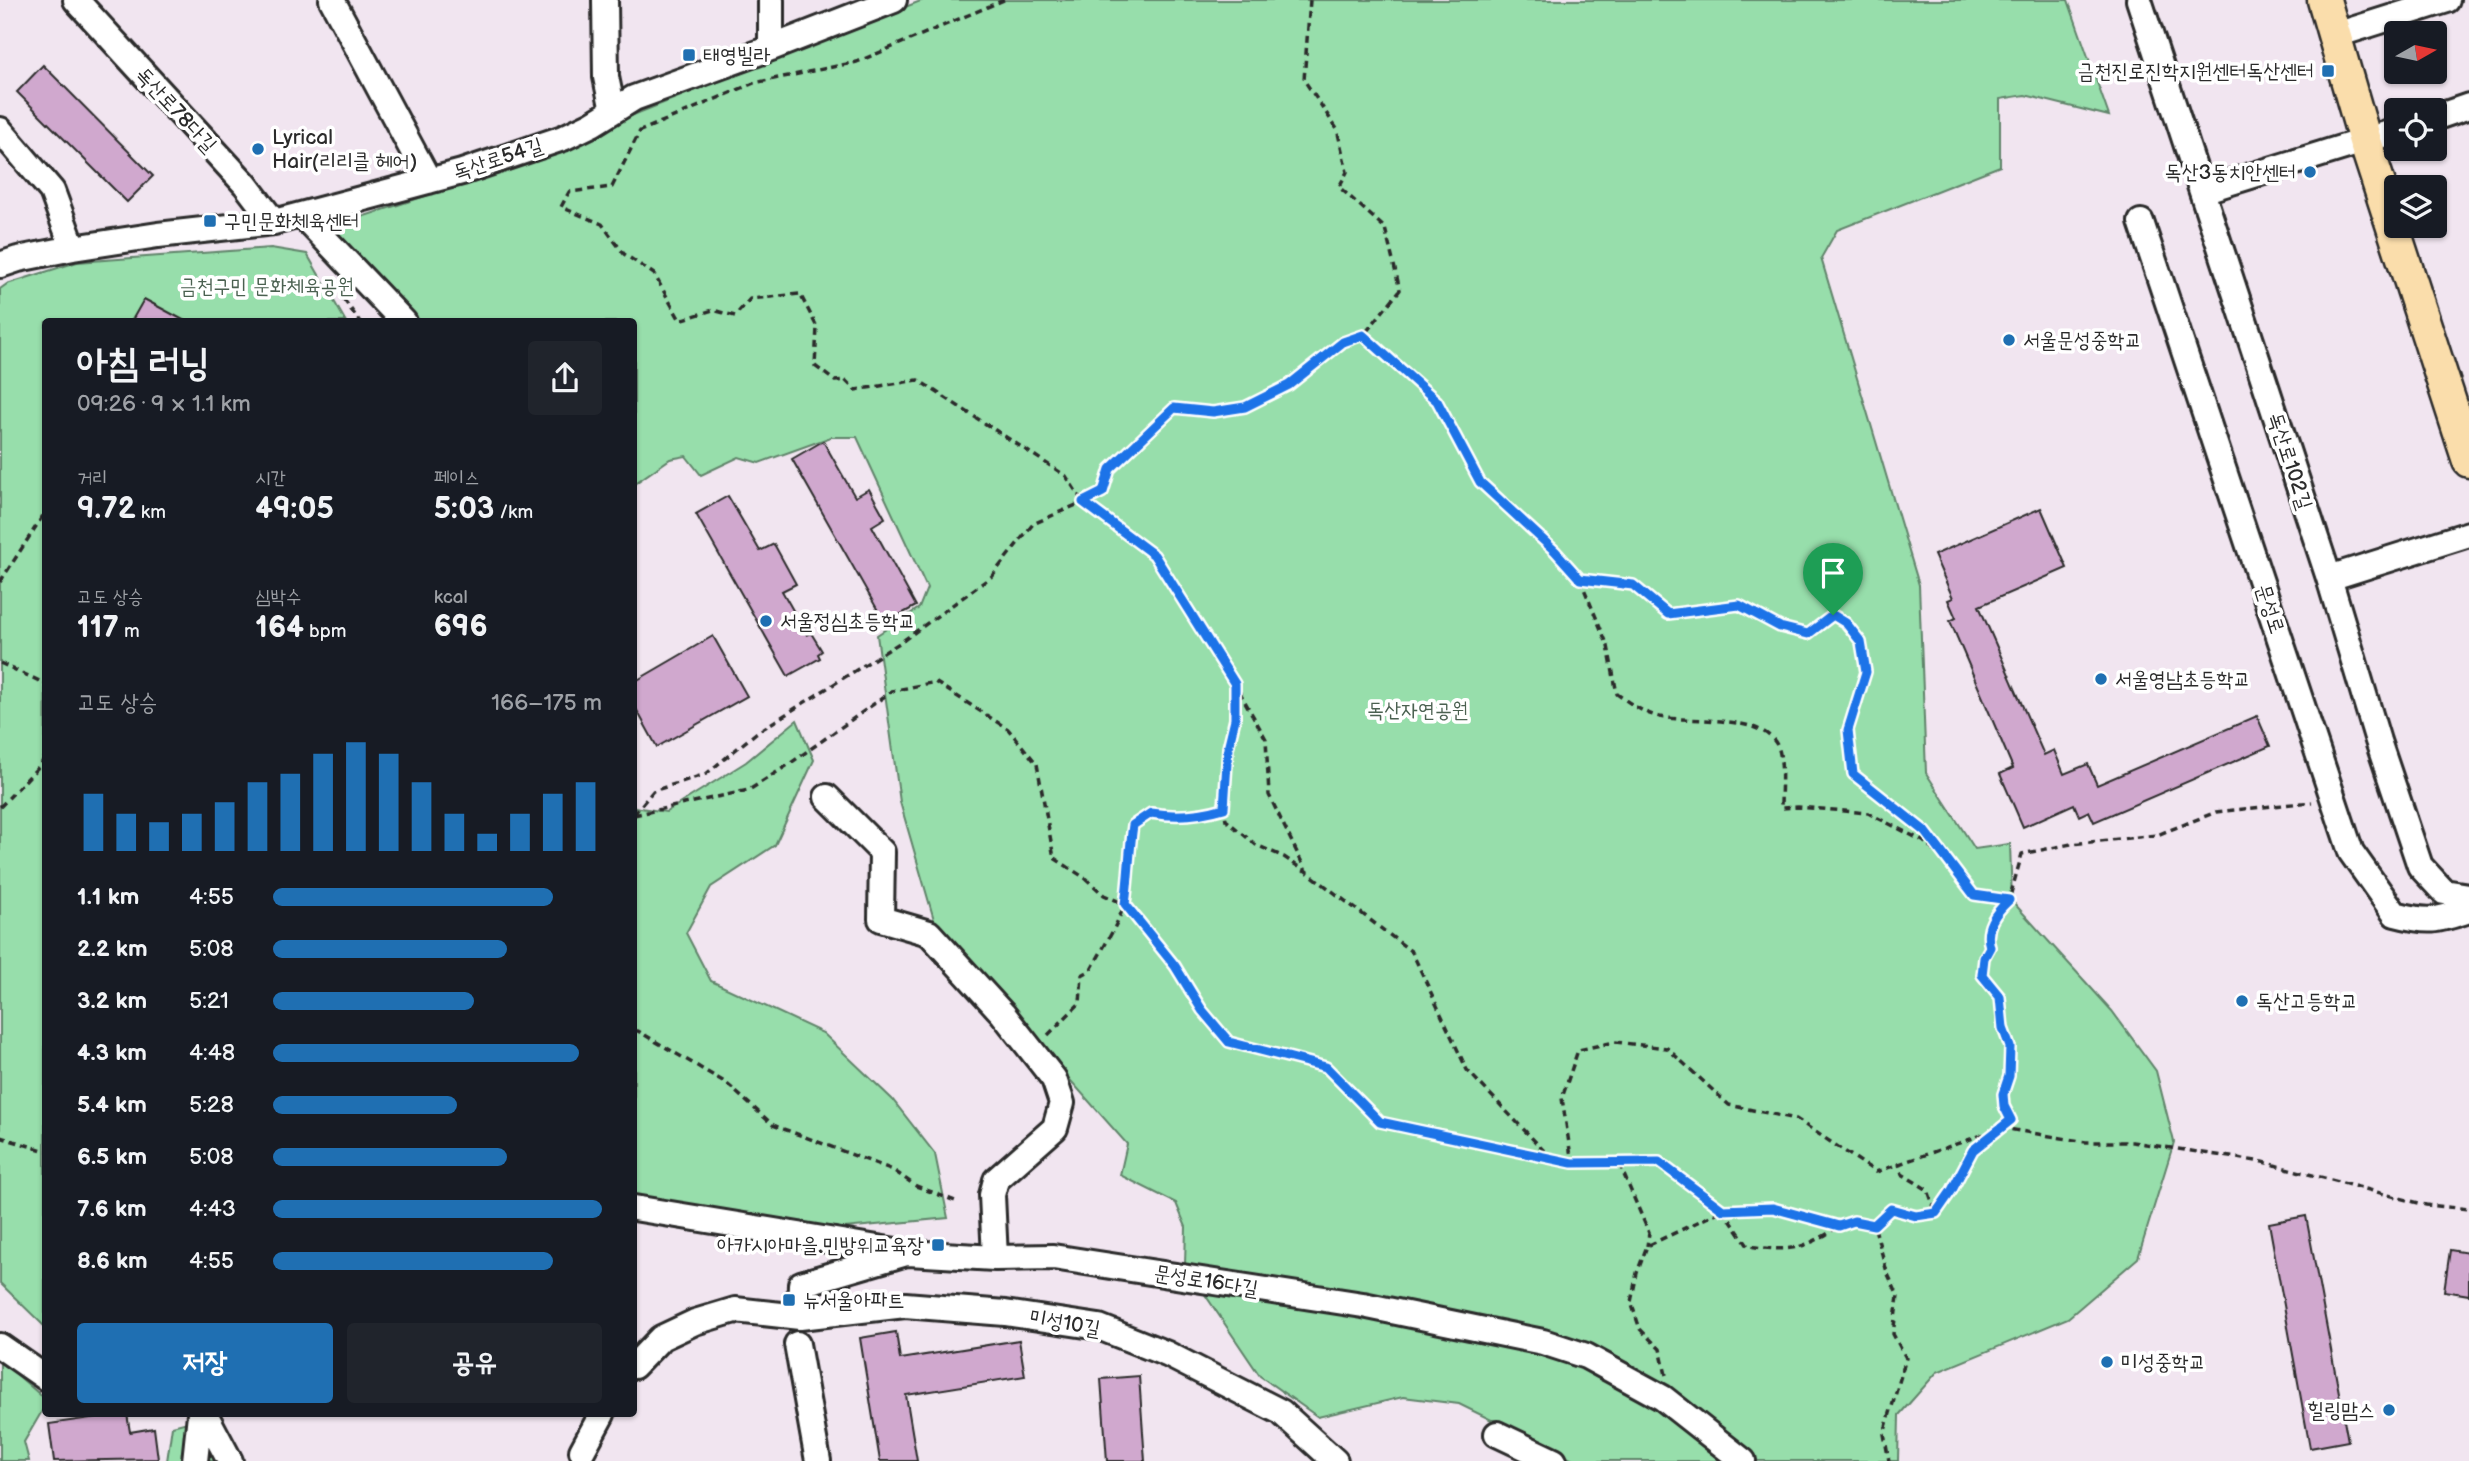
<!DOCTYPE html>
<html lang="ko">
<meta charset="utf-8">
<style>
:root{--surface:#171b24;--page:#20242c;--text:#f1f3f6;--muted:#9ea1a6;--accent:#1f6fb2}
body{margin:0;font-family:"Balsamiq Sans","Poor Story",sans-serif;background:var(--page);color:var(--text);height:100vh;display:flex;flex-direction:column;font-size:26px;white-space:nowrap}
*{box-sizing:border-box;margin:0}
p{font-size:23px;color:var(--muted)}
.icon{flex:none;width:38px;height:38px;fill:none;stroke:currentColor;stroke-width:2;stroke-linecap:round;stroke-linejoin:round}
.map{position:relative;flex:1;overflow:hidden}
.panel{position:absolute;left:42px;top:318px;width:595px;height:1099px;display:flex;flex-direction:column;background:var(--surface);border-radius:7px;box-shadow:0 2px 5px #0004}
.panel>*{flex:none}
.needle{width:46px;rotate:81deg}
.controls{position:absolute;left:2384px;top:21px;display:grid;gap:14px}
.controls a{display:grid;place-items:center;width:63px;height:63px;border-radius:7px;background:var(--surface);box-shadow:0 2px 5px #0004;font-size:35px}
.pin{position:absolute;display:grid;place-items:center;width:60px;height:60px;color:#fff;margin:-72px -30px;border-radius:50% 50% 50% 0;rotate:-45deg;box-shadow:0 0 7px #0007}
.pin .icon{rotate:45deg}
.round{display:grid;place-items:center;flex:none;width:74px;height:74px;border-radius:7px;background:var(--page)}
.overview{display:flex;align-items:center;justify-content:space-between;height:119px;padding:0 35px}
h1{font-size:38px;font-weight:700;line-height:52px}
.metrics{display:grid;grid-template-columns:repeat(3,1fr);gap:10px;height:119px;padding:7px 35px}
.metrics div{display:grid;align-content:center}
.metrics b{font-size:30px;font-weight:700}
.metrics small{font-size:19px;font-weight:400}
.metrics p{font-size:19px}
.chart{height:196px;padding:14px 35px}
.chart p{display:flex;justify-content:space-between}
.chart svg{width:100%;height:126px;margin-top:7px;stroke:var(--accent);stroke-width:6}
.button{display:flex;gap:14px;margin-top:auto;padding:14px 35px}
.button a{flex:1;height:80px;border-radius:7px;background:var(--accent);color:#fff;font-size:28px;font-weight:700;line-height:80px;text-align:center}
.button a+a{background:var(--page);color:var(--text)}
ul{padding:0 35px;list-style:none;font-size:23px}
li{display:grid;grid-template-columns:112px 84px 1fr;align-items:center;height:52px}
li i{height:18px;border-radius:9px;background:var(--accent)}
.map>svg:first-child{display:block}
.green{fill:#97deab;stroke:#61846b;stroke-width:2}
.building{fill:#d0a8ce;stroke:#2b2b2b;stroke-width:2}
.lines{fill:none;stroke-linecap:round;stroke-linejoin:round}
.minor-casing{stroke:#2b2b2b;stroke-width:30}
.major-casing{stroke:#2b2b2b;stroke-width:37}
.path{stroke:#2b2b2b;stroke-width:3.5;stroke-dasharray:7 5;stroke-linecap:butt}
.minor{stroke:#fff;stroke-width:24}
.major{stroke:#faddab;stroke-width:32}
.route-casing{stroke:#fff;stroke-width:14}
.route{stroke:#1a73e8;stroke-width:9}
.poi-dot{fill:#1f6fb2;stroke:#fff;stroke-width:2.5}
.labels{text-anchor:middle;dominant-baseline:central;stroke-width:7;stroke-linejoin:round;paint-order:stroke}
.poi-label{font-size:21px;fill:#2b2b2b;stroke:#fff;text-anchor:start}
.street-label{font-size:21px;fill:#2b2b2b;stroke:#fff}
.park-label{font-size:21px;fill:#4b6151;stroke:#fff}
</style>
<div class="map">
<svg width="2469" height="1461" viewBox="0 0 2469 1461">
<rect width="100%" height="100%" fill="#f1e5f0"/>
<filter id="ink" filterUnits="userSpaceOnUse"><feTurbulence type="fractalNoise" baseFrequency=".0143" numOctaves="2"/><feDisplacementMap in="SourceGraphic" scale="14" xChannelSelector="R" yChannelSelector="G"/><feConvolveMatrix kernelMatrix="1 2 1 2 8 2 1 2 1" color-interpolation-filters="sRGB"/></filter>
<g filter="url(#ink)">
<!-- green -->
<path class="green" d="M923,0H2068L2109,116L2025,95L2000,99V166L1837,230L1821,258L1919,585L1926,773L1975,849L2010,844L2012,901L2112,1011L2156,1071L2174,1142L2138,1258L2068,1318L1937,1372L1899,1415L1898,1461H1575L1459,1404L1403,1397L1318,1417L1260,1376L1185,1265L1186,1227L1176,1203L1120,1175L1127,1144L937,930L900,802L877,635L919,608L927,588L857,437H831L759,463L739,457L701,475L686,456L670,459L634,484V322H421L328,228L559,152L618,121Z
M271,248L307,254L346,322H46L45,1327L0,1283V289L7,284L77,262Z
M797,720L814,760L775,845L711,887L686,933L711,981L823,1033L892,1099L935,1154L948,1218L834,1229L785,1219L634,1200V807L666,812L746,762Z
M0,1360L45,1399V1406L24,1442L29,1461H0Z
M195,1420L241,1461H167L172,1426Z"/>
<!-- building -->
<path class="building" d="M43,65L153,176L127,202L17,92Z
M144,299L187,322H131Z
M823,441L855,497L869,489L885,518L872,526L916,606L885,623L792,459Z
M728,496L760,551L774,544L796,584L782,591L807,635L811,633L822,651L818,654L820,658L788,676L696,514Z
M2041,508L2067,568L1979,606L2044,755L2054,750L2064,774L2088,764L2097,785L2257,716L2270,746L2094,822L2089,811L2079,816L2074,804L2023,827L2000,774L2013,768L1950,621L1956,618L1948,600L1953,598L1934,555Z
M713,636L747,696L657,747L634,705V682Z
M2306,1216L2348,1441L2310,1448L2269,1223Z
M2450,1250L2469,1253V1295L2444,1291Z
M896,1332L900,1359L1019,1340L1025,1376L906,1395L917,1461H880L860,1338Z
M1139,1376L1145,1461H1107L1101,1379Z
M118,1414H127L130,1432L154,1428L158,1459L54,1461L49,1424Z"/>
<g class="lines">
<!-- minor casing -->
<g class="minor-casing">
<path id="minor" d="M76,0L245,184L274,222
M332,0L429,181
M605,0L606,77L613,111
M771,0V48
M2139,0L2329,578L2378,741L2420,866L2444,892L2469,896
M2336,35L2447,0
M2434,118L2469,106
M0,130L52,191L73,248
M2202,191L2396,131
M302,215L404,322
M2141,222L2351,852L2395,914C2429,923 2436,921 2469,910
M0,265L18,259L73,248L158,235L274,222L462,172L563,138L592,124L634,98L771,48L894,0
M2329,578L2469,534
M827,797L882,852L881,919L929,933L1003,1014L1054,1079L1062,1103L1055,1128L996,1180L992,1195L995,1258
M634,1208L908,1253L995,1258L1053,1257L1363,1305L1543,1342L1586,1356L1663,1398L1743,1461
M800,1317L801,1284L903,1254
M797,1344L818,1461
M0,1346L46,1378
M634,1366L661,1338L695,1322L735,1310L800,1317L905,1305L1005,1313L1099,1327L1167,1354L1281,1412L1335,1461
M205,1414L230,1461
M1497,1434L1554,1461
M582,1451L602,1414
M195,1461L200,1414"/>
</g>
<!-- major casing -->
<g class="major-casing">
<path id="major" d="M2324,0L2365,141L2469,461"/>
</g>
<!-- path -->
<path class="path" d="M1004,0L857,62L754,83L640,131L612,187L569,192L561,207L602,224L624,254L654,274L680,320L713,310L735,316L750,299L800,294L817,327L815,366L835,381L845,380L855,390L918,380L1066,476L1083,502L1103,492L1110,469L1174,408L1213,412L1245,407L1289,385L1343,342L1363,336L1400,290L1385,228L1339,187L1347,172L1337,129L1304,80L1310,0
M343,288L342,297L360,322
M1363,336L1437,401L1480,482L1554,551L1580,579L1633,585L1668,614L1739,605L1780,627L1808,634L1833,615L1846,623L1861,642L1865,672L1848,730L1853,774L1926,832L1974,895L2009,900L2022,854L2071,844L2157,835L2216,812L2312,802
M1580,579L1608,646L1617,694C1631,704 1643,713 1660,717C1692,723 1773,712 1780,754C1783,771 1781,791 1781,808L1798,807L1868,813L1923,841L1945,860
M0,582L46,511
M0,663L46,684
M1235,686V719L1228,748L1223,801L1226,820L1256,845L1284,857L1305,871
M0,807L41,764L46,755
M634,814L653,791L706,774L756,733L904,640L991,577L1033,524L1083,502L1154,555L1235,684L1266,739L1269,795L1306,871L1412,952L1467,1070L1549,1156L1572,1163L1562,1098L1578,1050L1615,1042L1667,1048L1729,1105L1796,1119L1876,1172L2002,1128L2086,1142H2132L2263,1162L2426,1205L2469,1209
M634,815L749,790L788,765L892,691L935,682L1008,729L1037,764L1054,858L1085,878L1104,895L1125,904L1175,966L1202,1010L1229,1042L1326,1067L1380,1122L1547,1156
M634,1031H638L726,1083L773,1125L893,1170L916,1186L958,1202
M1048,1035L1080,1003L1082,975L1091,970C1102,949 1120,922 1125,901C1131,876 1129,850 1133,825L1151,813C1175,817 1201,815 1224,808
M0,1137L46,1151
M1572,1163H1619L1649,1233L1647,1246
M1619,1163L1659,1162L1723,1210L1748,1246C1790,1252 1804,1250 1839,1226
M1936,1213L1952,1190L1973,1150L2012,1120L2004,1106L2003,1094L2009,1076L2010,1047L2003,1029L2000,997L1982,975L1984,958L1990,947C1984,928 1995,913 2009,900
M1874,1225L1891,1209L1916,1216L1936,1213L1928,1190L1902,1174L1899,1164
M1666,1375L1660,1349L1640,1329L1631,1302L1637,1273L1647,1246L1723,1210L1773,1208L1839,1226L1854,1221L1874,1225L1887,1272L1898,1296L1893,1334L1906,1358L1884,1434L1889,1461"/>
<!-- minor -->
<use href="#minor" class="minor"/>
<!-- major -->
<use href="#major" class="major"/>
</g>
</g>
<g class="lines" filter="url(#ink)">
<!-- route casing -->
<g class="route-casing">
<path id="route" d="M1363,335L1437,401L1480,482L1555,551L1580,579L1633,585L1668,614L1739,605L1780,627L1808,634L1833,615L1846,623L1861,642L1866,672L1848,730L1853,774L1926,832L1974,895L2009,900C1995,913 1984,928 1990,947L1984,958L1982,975L2000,997L2003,1028L2010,1047L2009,1076L2003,1094L2004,1106L2011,1120L1973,1150L1952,1190L1936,1213L1916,1216L1891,1209L1874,1225L1854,1221L1839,1226L1773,1208L1723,1210L1659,1162L1572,1163L1380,1122L1326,1067L1229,1042L1202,1010L1175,966L1125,904C1129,877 1129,851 1133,825L1151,813C1175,817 1201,815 1224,808L1228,748L1235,719V684L1154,555L1083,502L1103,492L1110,469L1174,408L1213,412L1245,407L1289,385L1343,342Z"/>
</g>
<!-- route -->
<use href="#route" class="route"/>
</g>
<!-- markers -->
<g class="poi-dot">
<rect x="682" y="48" width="14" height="14" rx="3.5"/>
<rect x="2321" y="64" width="14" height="14" rx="3.5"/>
<circle cx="258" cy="149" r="7"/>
<circle cx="2310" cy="172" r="7"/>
<rect x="203" y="214" width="14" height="14" rx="3.5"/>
<circle cx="2009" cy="340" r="7"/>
<circle cx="766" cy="621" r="7"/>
<circle cx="2101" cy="679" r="7"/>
<circle cx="2242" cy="1001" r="7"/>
<rect x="931" y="1238" width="14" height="14" rx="3.5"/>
<rect x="782" y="1293" width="14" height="14" rx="3.5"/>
<circle cx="2107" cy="1362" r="7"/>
<circle cx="2389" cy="1410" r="7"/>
</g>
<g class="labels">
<!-- poi labels -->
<g class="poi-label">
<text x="703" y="55">태영빌라</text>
<text x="2314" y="71" text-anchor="end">금천진로진학지원센터독산센터</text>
<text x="272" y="137">Lyrical<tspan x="272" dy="24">Hair(리리클 헤어)</tspan></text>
<text x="2296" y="172" text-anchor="end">독산3동치안센터</text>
<text x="224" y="221">구민문화체육센터</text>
<text x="2023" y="340">서울문성중학교</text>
<text x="780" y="621">서울정심초등학교</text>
<text x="2115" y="679">서울영남초등학교</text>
<text x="2256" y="1001">독산고등학교</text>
<text x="924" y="1245" text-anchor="end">아카시아마을.민방위교육장</text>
<text x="803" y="1300">뉴서울아파트</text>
<text x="2121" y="1362">미성중학교</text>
<text x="2375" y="1410" text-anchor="end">힐링맘스</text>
</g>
<!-- street labels -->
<g class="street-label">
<text transform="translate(176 110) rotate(47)">독산로78다길</text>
<text transform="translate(498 159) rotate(-18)">독산로54길</text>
<text transform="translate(2290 461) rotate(72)">독산로102길</text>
<text transform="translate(2270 609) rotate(72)">문성로</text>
<text transform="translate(1206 1281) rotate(9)">문성로16다길</text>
<text transform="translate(1065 1323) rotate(10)">미성10길</text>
</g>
<!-- park labels -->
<g class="park-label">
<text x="267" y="286">금천구민 문화체육공원</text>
<text x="1418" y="710">독산자연공원</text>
</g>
</g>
</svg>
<div class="controls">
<a><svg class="needle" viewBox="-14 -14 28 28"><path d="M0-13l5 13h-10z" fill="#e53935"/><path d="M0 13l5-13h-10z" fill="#9ea1a6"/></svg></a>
<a><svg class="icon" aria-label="locate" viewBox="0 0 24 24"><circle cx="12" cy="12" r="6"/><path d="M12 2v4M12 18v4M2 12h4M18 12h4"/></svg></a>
<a><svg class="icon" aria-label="layers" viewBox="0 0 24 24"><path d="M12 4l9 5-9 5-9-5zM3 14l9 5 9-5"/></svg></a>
</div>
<div class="pin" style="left:1833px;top:615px;background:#1e9e55"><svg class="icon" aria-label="arrive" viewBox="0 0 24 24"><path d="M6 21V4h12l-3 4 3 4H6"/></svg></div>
<section class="panel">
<div class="overview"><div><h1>아침 러닝</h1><p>09:26 · 9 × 1.1 km</p></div><a class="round"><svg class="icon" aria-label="share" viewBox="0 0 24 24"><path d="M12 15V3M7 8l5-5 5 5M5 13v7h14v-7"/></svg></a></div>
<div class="metrics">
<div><p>거리</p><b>9.72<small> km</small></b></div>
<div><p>시간</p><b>49:05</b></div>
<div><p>페이스</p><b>5:03<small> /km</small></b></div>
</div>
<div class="metrics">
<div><p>고도 상승</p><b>117<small> m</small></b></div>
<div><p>심박수</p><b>164<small> bpm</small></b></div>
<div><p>kcal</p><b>696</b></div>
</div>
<div class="chart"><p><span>고도 상승</span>166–175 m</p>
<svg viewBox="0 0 160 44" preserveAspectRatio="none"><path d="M5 44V24M15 44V31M25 44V34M35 44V31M45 44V27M55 44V20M65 44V17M75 44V10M85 44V6M95 44V10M105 44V20M115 44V31M125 44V38M135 44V31M145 44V24M155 44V20"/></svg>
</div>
<ul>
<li><b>1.1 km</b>4:55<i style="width:85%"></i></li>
<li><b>2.2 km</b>5:08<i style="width:71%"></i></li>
<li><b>3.2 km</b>5:21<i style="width:61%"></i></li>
<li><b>4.3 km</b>4:48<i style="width:93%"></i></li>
<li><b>5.4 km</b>5:28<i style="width:56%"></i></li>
<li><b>6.5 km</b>5:08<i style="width:71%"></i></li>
<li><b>7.6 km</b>4:43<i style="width:100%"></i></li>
<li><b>8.6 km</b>4:55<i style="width:85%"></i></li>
</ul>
<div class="button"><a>저장</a><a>공유</a></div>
</section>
</div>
